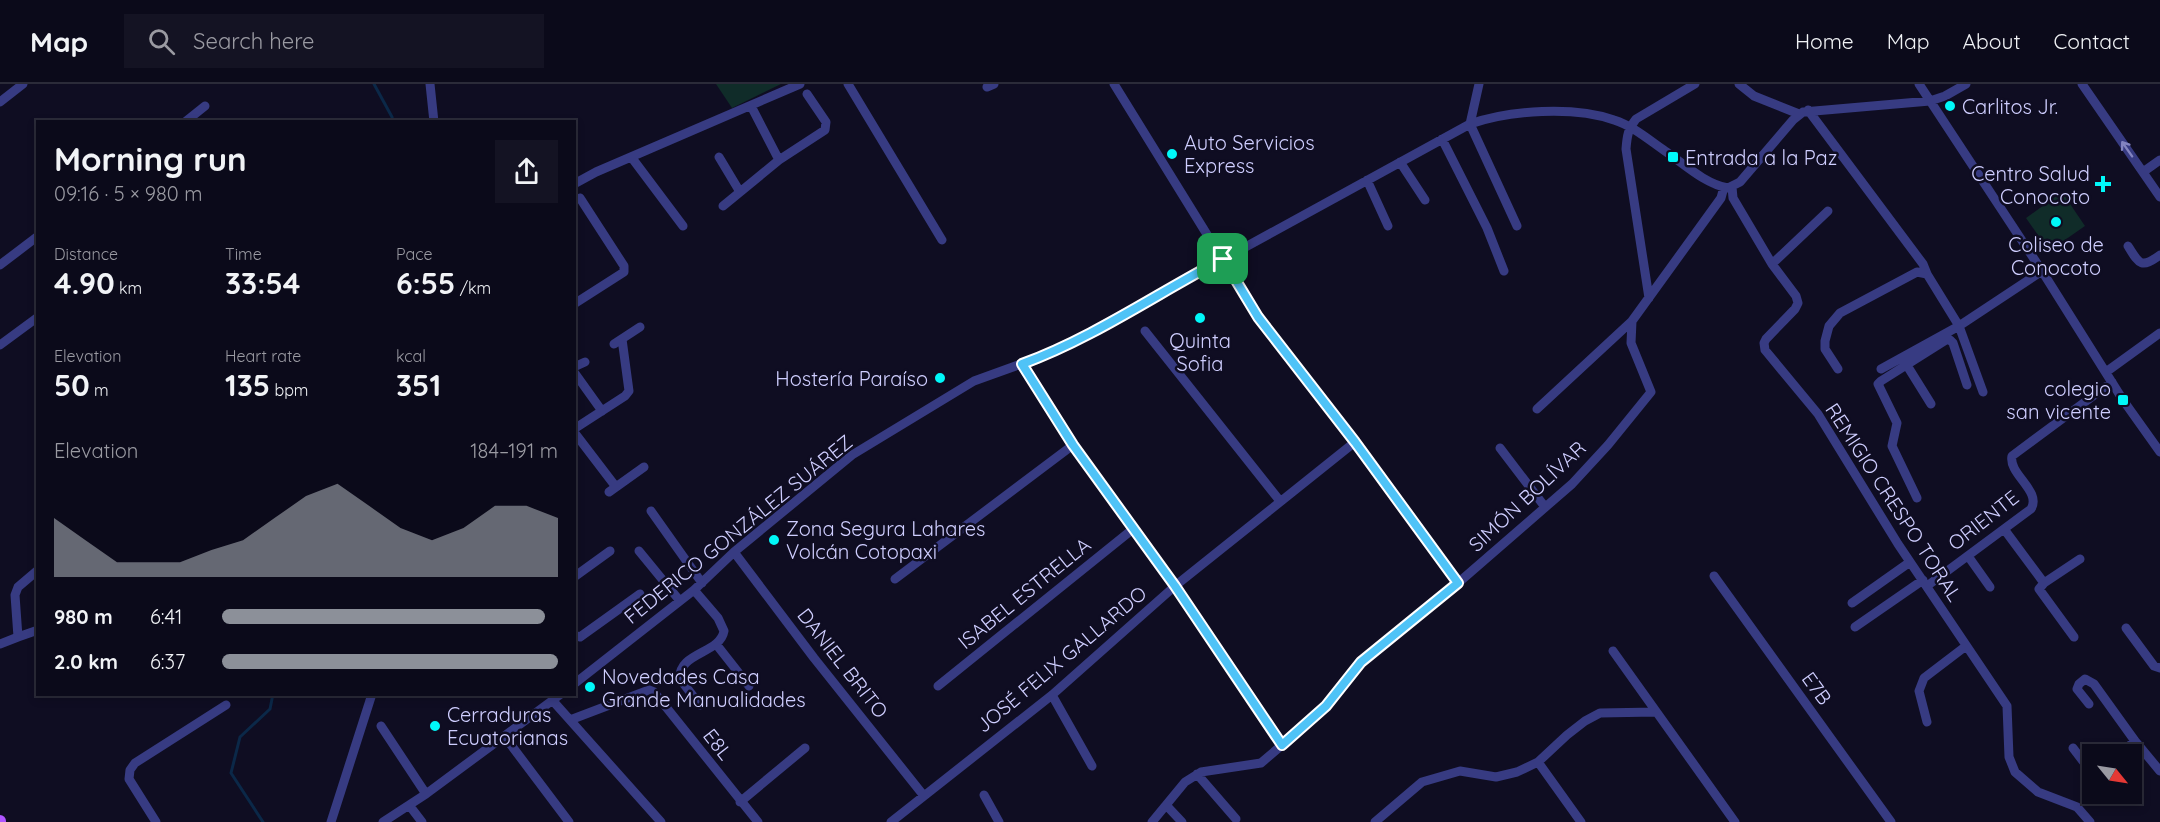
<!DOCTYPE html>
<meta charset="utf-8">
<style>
:root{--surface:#0b0a1a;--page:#141323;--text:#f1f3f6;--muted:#9a9aa2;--line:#2b2b39;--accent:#8c9099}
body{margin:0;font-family:Quicksand,sans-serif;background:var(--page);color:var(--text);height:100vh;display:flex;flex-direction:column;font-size:22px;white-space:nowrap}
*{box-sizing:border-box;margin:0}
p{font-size:20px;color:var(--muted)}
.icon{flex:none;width:33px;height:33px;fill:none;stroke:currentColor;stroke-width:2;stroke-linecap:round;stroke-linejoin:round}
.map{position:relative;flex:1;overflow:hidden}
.details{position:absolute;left:36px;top:36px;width:540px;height:576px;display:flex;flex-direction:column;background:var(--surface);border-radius:0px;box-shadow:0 3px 9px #0003,0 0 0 2px var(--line)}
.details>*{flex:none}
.needle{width:39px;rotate:120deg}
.tools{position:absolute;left:2082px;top:660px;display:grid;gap:12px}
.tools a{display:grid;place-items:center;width:60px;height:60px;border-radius:0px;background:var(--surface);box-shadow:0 3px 9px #0003,0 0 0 2px var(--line);font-size:30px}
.pin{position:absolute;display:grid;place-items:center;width:51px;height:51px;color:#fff;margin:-26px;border-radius:12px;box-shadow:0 3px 9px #0006}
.round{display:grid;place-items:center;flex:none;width:63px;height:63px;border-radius:0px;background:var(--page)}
.headline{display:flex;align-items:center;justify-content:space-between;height:102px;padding:0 18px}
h1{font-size:33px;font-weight:800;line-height:45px}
.stats{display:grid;grid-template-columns:repeat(3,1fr);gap:9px;height:102px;padding:6px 18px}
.stats div{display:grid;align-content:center}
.stats b{font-size:30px;font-weight:800}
.stats small{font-size:16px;font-weight:400}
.stats p{font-size:16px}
.chart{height:168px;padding:12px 18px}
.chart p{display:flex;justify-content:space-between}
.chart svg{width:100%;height:108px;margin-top:6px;fill:var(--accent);opacity:.7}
ul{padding:0 18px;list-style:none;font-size:20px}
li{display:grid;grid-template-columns:96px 72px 1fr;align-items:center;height:45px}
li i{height:15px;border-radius:8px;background:var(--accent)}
header{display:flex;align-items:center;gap:36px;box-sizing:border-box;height:84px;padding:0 30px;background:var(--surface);border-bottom:2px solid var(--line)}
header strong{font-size:28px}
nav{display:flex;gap:33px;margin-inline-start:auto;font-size:21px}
.search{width:420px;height:54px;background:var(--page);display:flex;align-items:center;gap:15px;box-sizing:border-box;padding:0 21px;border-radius:0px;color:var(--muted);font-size:22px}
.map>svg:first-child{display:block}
.green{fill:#102c29}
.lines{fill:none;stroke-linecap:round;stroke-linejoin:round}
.stream{stroke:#0b2848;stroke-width:3}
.minor{stroke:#373b82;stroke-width:9}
.major{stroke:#af55ff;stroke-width:12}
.oneway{stroke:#8384c0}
.route-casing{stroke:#fff;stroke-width:12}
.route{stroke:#4fc3f7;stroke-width:8}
.poi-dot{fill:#00f8f9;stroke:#0f0d22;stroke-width:2}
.labels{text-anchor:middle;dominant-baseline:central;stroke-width:5;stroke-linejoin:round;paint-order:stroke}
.poi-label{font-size:20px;fill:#cfceff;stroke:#0f0d22;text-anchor:start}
.street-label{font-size:20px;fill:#cfceff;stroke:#0f0d22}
</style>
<header>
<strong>Map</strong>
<div class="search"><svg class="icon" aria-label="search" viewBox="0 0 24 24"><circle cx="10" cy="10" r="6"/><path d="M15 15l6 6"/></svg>Search here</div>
<nav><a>Home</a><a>Map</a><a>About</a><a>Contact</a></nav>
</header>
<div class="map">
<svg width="2160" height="738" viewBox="0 0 2160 738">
<rect width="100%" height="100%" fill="#0f0d22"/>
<!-- green -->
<path class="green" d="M716,0H781L732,24Z
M2062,108L2085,142L2049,167L2026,134Z"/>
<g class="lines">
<!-- stream -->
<path class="stream" d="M374,0L392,33L393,38
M263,738L231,689L240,653L270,625L273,610"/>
<!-- minor -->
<path class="minor" d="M430,0L434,38
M848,0L942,156
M1114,0L1258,233L1355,358L1458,499
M1739,0L1754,12L1799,30
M1919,0L2042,187L2123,316L2160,368
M2082,0L2160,113
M987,3L994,0
M0,18L23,0
M751,22L779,76
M1808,26L1923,180L1927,190
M185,38L205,22
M1470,40L1517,142
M1470,40L1479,0
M1442,55L1487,144L1504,187
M719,73L740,108
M632,74L683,142
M1400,78L1425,116
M2143,88L2160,76
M1367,96L1388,142
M574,100L596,88L800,0
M1732,103L1733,114L1772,180L1796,212L1798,219L1795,225L1766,255L1764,259L1765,266L1818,330L1898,460L2007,622L2009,673L2015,688L2038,708L2077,723L2090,738
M723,122L779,76L825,46L826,38L807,10
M2128,162C2139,180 2141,185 2160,171
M1772,180L1828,127
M0,181L38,152
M1649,214L1626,65C1627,52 1628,45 1636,35L1695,0
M574,220L624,188V182L580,114
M1145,247L1280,417
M614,260L640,243
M0,261L38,233
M1903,275L1931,320
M1022,280L1073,361L1175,502L1282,661
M574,283L585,278
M1838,285L1825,265V257L1829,242L1840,229L1917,188L1927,190L1959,242L1983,308
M1881,285L1959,242L2042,187
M574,288L602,327
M2106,288L2160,249
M1537,325L1632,237
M574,345L625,312L629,307L622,255
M574,348L616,403
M1500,364L1545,423
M609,408L644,383
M1917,414L1892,362L1897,339L1878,300L1881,297L1946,256H1950L1953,259L1967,301
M651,427L702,499
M2004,445L2044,499
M639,467L680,517
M734,468L814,574L924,712
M1968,472L1990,503
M38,486L18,503L15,511L18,553L38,546
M1714,492L1891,738
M574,493L610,467
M895,495L1073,361
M1927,502L2031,425C2042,407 2008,390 2012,372L2112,298
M694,506L718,534L724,547C720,570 678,568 680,595L700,621
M1852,519L1910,478
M1855,543L1923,496
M2126,544L2154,582L2160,584
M574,551L580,553L640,510
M2074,553L2039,505L2044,499L2080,475
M0,560L18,553
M716,560L749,602
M1613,567L1735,738
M574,600L694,506L734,468L852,371L974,297L1046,271L1074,257L1470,40C1510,26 1574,22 1614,36C1633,42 1649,56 1665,67C1684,80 1705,100 1728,104L1740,98L1793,36L1803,28L1930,17L1945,12L1966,0
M938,602L1133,445
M1052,611L1092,682
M553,617L661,738
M2089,620L2077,605L2079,600L2085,595L2094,600L2135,657L2160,687
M570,636L649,606L654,608L758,738
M1927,638L1919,607L1924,594L1966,562
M381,642L426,710
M505,653L569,738
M2073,664L2092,689
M2120,670L2135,657
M1538,678L1581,738
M1197,690L1236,735
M984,711L999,738
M740,718L805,664
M409,721L422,738
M1166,721L1182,738
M156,738L129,695L130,686L135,679L226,621
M331,738L372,610
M383,738L426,710L561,610
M891,738L1052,611L1175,502L1355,358
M1152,738L1185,698L1201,688L1261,679L1282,661L1326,622L1361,578L1458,499L1572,400L1608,361L1651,308L1631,259L1632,237L1721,114L1724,103
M1375,738L1422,698L1460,687L1496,693L1517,688L1538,678L1567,651L1585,637L1600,629L1655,628"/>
<!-- major -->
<path class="major" d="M0,737V738"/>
</g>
<!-- one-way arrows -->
<defs><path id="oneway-shaft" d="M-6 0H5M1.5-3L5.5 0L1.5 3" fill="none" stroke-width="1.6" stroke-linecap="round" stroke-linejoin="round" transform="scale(1.5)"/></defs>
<use class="oneway" href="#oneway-shaft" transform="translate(2127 65) rotate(-125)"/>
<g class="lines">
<!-- route casing -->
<g class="route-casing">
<path id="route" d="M1223,175L1258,233L1355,358L1458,499L1361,578L1326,622L1282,661L1175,502L1073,361L1022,280C1093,254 1156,210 1223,175Z"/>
</g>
<!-- route -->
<use href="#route" class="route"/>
</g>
<!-- markers -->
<g class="poi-dot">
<circle cx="1950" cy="22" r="6"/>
<circle cx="1172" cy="70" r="6"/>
<rect x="1667" y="67" width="12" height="12" rx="3"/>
<path d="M2100 91h6v6h6v6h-6v6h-6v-6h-6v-6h6z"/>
<circle cx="2056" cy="138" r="6"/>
<circle cx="1200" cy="234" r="6"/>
<circle cx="940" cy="294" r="6"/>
<rect x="2117" y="310" width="12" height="12" rx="3"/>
<circle cx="774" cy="456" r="6"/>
<circle cx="590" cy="603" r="6"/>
<circle cx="435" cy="642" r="6"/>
</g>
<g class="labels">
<!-- poi labels -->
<g class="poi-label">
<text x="1962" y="22">Carlitos Jr.</text>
<text x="1184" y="58">Auto Servicios<tspan x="1184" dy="23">Express</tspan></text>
<text x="1685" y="73">Entrada a la Paz</text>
<text x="2090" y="89" text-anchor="end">Centro Salud<tspan x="2090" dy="23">Conocoto</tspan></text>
<text x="2056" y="160" text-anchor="middle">Coliseo de<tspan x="2056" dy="23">Conocoto</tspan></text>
<text x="1200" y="256" text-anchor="middle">Quinta<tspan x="1200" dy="23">Sofia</tspan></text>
<text x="928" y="294" text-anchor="end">Hostería Paraíso</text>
<text x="2111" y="304" text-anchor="end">colegio<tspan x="2111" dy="23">san vicente</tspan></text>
<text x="786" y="444">Zona Segura Lahares<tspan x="786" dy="23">Volcán Cotopaxi</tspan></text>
<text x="602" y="592">Novedades Casa<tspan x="602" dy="23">Grande Manualidades</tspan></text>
<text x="447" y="630">Cerraduras<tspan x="447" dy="23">Ecuatorianas</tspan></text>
</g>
<!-- street labels -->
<g class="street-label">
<text transform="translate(1527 412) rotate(-43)">SIMÓN BOLÍVAR</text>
<text transform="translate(1894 418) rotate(57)">REMIGIO CRESPO TORAL</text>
<text transform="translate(1983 436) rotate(-38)">ORIENTE</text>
<text transform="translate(738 445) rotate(-39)">FEDERICO GONZÁLEZ SUÁREZ</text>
<text transform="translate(1024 509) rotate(-39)">ISABEL ESTRELLA</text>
<text transform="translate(1061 575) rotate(-40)">JOSÉ FELIX GALLARDO</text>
<text transform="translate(843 579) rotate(52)">DANIEL BRITO</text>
<text transform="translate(1817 604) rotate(54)">E7B</text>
<text transform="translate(718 660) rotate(52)">E8L</text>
</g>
</g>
</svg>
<div class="tools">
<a><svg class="needle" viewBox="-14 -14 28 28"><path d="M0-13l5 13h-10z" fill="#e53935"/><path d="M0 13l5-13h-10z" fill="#9a9aa2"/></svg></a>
</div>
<div class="pin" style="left:1223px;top:175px;background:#1e9e55"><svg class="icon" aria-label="arrive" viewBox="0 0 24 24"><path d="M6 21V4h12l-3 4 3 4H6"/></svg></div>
<section class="details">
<div class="headline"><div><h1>Morning run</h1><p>09:16 · 5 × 980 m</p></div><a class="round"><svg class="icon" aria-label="share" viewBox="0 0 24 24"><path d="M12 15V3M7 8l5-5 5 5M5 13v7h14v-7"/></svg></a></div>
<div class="stats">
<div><p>Distance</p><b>4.90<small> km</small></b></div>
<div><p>Time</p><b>33:54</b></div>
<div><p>Pace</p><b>6:55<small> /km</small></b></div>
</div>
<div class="stats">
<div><p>Elevation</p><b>50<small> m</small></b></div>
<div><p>Heart rate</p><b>135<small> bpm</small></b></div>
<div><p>kcal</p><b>351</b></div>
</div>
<div class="chart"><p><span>Elevation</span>184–191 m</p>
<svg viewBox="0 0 160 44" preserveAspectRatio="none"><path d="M0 44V20L10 29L20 38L30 38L40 38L50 33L60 29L70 20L80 11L90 6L100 15L110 24L120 29L130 24L140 15L150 15L160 20V44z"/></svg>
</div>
<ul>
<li><b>980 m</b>6:41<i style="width:96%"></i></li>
<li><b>2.0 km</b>6:37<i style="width:100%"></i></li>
</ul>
</section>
</div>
